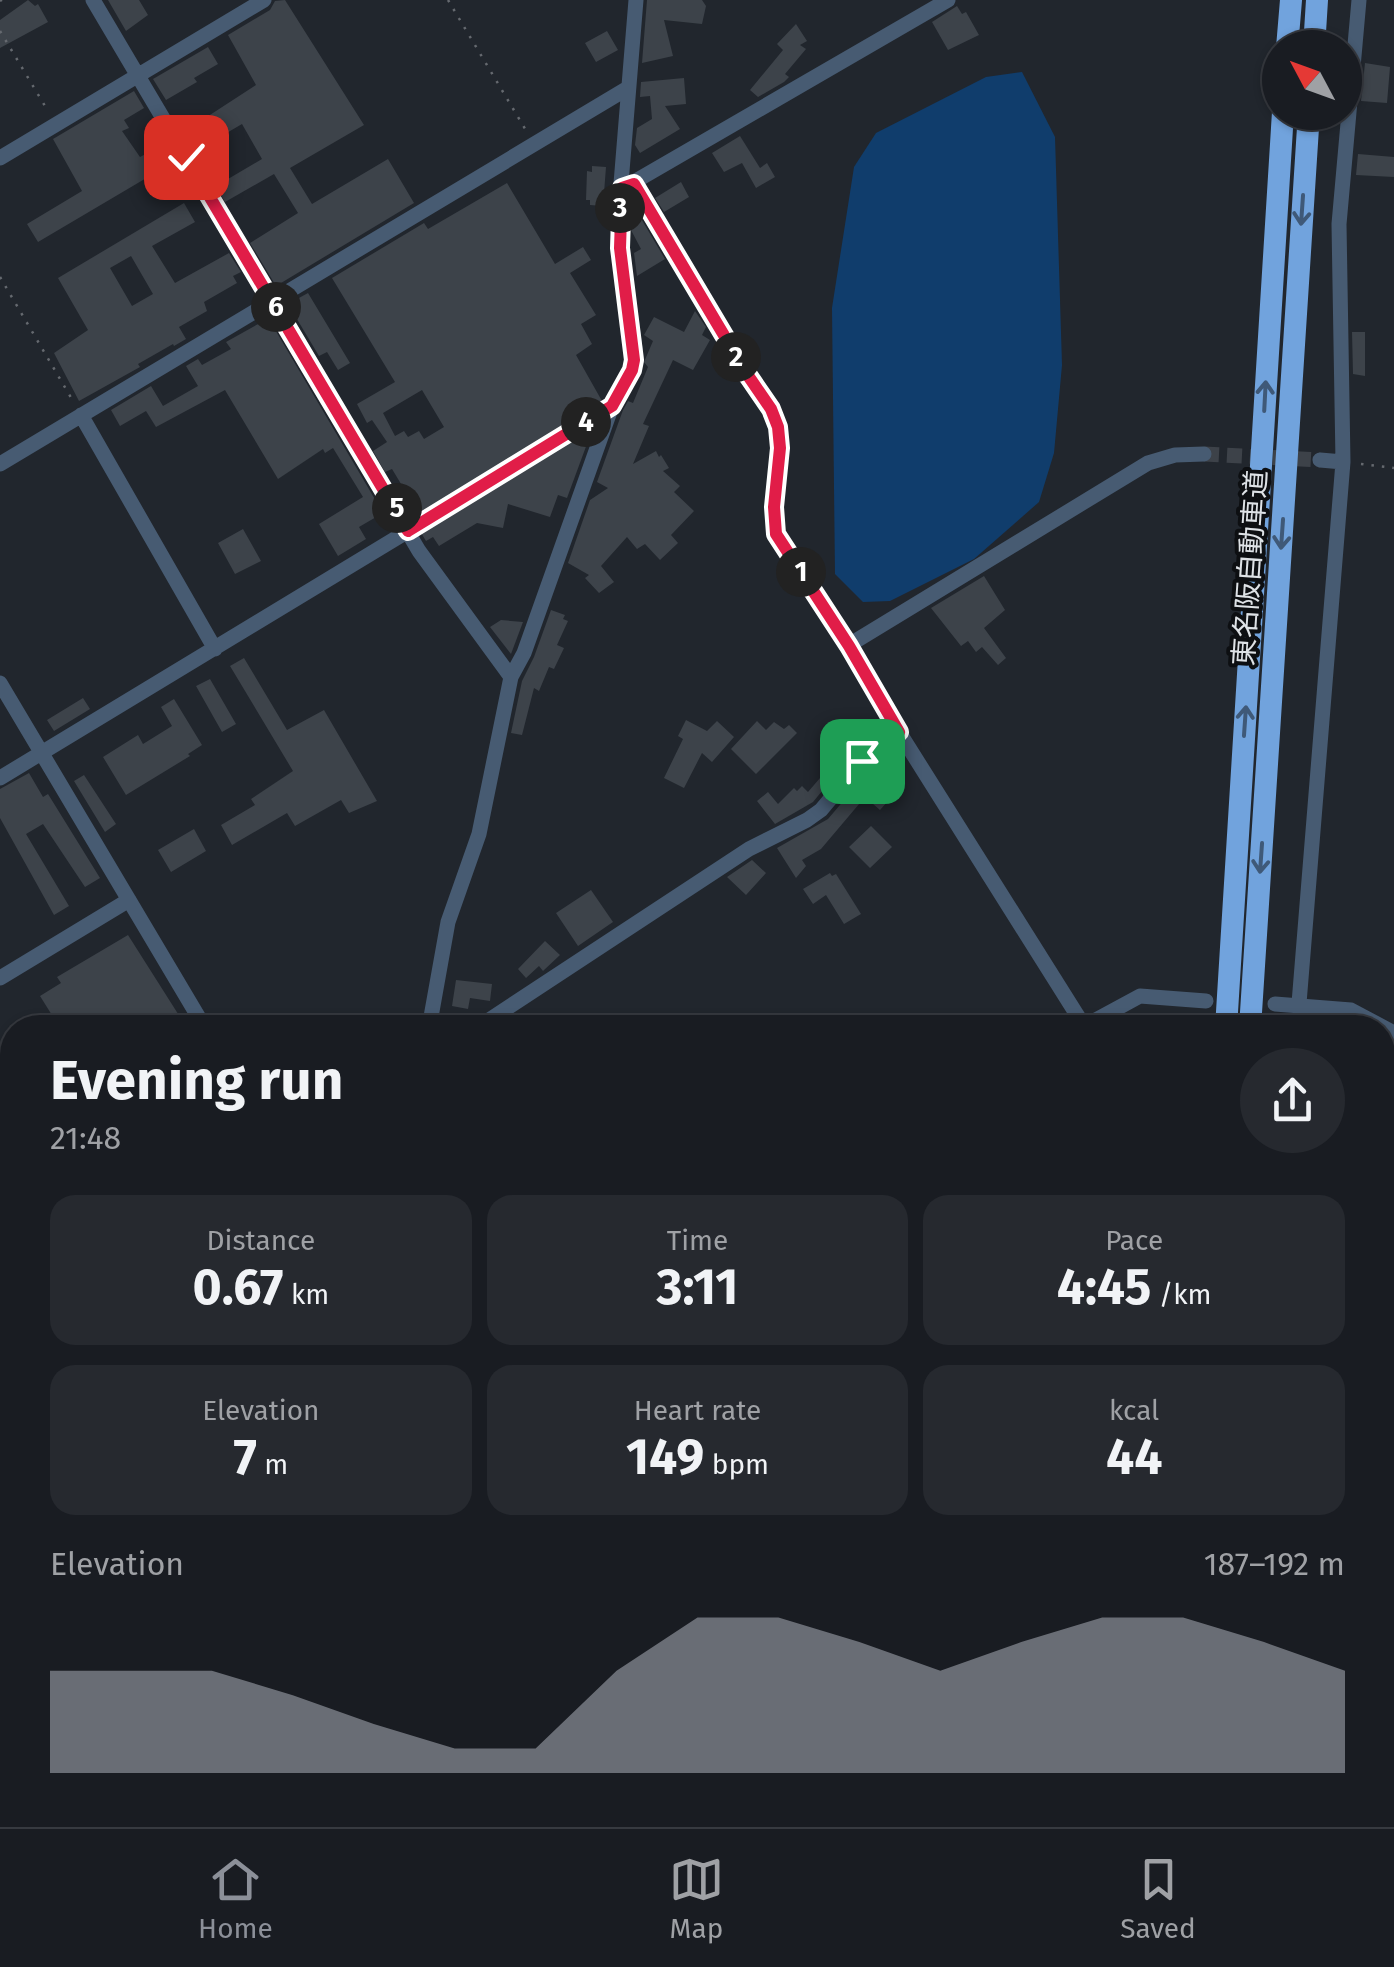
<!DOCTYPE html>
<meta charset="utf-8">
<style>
:root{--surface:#191c22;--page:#26292f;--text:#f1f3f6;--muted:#9fa1a5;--line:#373a40;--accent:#8c9099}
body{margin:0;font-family:"Fira Sans","Noto Sans JP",sans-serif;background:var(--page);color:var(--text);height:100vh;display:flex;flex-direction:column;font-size:38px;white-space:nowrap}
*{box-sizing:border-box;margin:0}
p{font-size:32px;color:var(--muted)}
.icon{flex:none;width:55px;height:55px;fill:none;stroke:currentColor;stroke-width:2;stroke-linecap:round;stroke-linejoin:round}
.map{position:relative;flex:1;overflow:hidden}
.drawer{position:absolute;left:0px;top:1015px;width:1395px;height:812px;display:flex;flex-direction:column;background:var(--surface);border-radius:40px 40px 0 0;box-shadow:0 2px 8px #0004,0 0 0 2px var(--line)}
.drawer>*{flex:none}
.needle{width:65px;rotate:311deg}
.buttons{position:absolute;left:1262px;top:30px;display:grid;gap:20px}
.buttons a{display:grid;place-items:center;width:100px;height:100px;border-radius:50%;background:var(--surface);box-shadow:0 2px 8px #0004,0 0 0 2px var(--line);font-size:50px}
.pin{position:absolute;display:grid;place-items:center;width:85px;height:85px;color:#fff;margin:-42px;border-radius:20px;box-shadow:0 5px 15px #0006}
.km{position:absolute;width:50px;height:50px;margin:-25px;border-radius:50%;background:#222;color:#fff;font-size:28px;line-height:50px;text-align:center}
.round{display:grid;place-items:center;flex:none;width:105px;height:105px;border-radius:52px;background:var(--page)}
.summary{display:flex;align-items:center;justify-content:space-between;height:170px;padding:0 50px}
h1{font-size:55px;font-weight:700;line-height:75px}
.stats{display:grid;grid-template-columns:repeat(3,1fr);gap:15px;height:170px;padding:10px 50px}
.stats div{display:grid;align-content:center;border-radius:25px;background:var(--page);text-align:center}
.stats b{font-size:50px;font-weight:700}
.stats small{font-size:28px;font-weight:400}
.stats p{font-size:28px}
.chart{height:280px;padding:20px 50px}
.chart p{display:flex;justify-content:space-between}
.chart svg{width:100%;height:180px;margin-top:10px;fill:var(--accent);opacity:.7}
.tabs{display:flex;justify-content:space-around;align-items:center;height:140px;border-top:2px solid var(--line);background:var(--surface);font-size:28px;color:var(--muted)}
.tabs a{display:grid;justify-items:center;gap:5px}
.tabs .current{color:var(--accent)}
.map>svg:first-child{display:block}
.green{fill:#103d6c}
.building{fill:#3d434a;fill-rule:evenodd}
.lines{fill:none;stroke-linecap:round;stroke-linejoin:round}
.minor-tunnel{stroke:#3d4249;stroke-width:15;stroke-dasharray:15 8;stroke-linecap:butt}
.path{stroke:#65696f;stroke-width:2.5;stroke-dasharray:2.5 8;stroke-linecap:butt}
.minor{stroke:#475b72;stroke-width:15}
.highway{stroke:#71a3dd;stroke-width:22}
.oneway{stroke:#3f5978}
.route-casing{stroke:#fff;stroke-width:20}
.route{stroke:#e11d48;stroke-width:12}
.labels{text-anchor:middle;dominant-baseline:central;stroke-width:8;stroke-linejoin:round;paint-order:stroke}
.street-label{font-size:28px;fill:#dee2e6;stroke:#0d0f12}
</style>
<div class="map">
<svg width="1394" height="1827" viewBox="0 0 1394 1827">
<rect width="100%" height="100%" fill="#21262d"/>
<!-- green -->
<path class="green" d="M1022,72L1055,137L1062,365L1054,453L1039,502L974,559L890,601L863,602L835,574L832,308L854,167L876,133L986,77Z"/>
<!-- building -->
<path class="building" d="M28,0L35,6L38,4L48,22L0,48V20Z
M108,0H139L148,15L126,31Z
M285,0L364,125L290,168L312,204L388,159L414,203L276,286L250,243L298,213L274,174L225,202L192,145L205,138L196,124L256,85L228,35L270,10L275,1ZM242,124L262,159L228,179L208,144Z
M647,0H702L706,6L702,24L664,20L673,56L642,63Z
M957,6L962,14L966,12L979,35L948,50L932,22Z
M796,24L807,41L800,45L806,49L785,74L789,77L784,82L758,97L750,90L783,50L777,44Z
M607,31L618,50L596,62L585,43Z
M208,47L218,64L194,78L197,82L166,100L153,79Z
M1365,63L1390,67L1387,103L1361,101Z
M684,78L686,104L665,106L680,129L640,153L635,145L637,128L652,119L650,96L640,97L641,82Z
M134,91L144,108L124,120L129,128L122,131L140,157L165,144L172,155L165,160V167L38,242L27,224L82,191L53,139Z
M740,136L760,168L767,163L775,177L756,188L742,163L724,172L712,153Z
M1358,154L1394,157V177L1356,175Z
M592,166L606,167L603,206L590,205V200H586L587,171L592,172Z
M681,182L689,197L664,212L655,198Z
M507,183L555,264L583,247L591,260L570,273L596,315L581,324L592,344L576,355L602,401L580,416L591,433L567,498L558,495L550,517L508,504L503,528L477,523L439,546L433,537L426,541L420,531L427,527L392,469L385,472L373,451L387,442L372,420L367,423L357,404L395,382L332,278L424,223L428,229ZM422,390L444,427L424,439L419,431L408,437L404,431L395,436L383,413Z
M184,203L195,222L152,246L175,283L229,253L241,272L233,276L237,283L204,302L207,311L179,327L186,339L174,346L173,344L138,364L140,367L79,401L54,353L88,330L58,278ZM131,256L153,294L132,306L110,268Z
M633,205L665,259L637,276L634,253L641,249L631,230L630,206Z
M308,293L350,363L338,370L327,352L319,356L288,304Z
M695,311L706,327L702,335L710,340L693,370L673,360L643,424L649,426L633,464L656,451L659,457L661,455L669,468L663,471L680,486L674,492L694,511L671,535L678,543L660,560L645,544L637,549L627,537L601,566L614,582L599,593L585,578L589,575L568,563L590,500L608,488L597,482L623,410L628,401L633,403L648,367L644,362L653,341L644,335L654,317L684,332Z
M270,321L383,513L359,527L366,539L338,556L319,524L363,497L333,448L325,453L323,449L278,479L225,390L156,427L146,411L120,426L111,410L151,386L163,406L198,386L186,366L198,359L202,365L231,349L226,342L260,323L262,326Z
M1352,332H1365V376L1353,374Z
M243,529L261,561L235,574L218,543Z
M984,576L1005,610L984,628L1006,658L998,665L982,647L976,652L968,641L961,646L931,608Z
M551,610L565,615L563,619L568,621L557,645L564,648L554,669L549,667L539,691L534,688L522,735L511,733L522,681L534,657Z
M501,620L523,622L511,654L490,627Z
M244,658L287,730L324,710L377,801L349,813L341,800L295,826L287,813L232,845L221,825L255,805L251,799L293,771L230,666Z
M210,679L236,724L222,732L196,686Z
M83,698L90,709L54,731L47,720Z
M174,699L202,745L188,754L190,756L126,795L103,757L138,735L143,744L172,726L161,707Z
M686,720L707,731L717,721L734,737L712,762L702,753L684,788L664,778L683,739L678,736Z
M757,721L766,730L774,722L784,729L789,725L797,733L756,774L731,749Z
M29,773L43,797L48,794L100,878L85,887L43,824L26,834L69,906L54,915L0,818V789Z
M84,775L116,824L105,832L74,781Z
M820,778L827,785L813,802L775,824L757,801L768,792L778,804L794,788L797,791L802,786L808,792Z
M862,779L888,801L880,810L865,797L821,849L802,860L806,866L796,878L777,848L828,819Z
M871,826L892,847L870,868L849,847Z
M194,829L206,851L171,872L158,850Z
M752,860L766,873L746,895L727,877Z
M830,873L832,876L836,874L861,914L844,924L826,895L813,904L803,889Z
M591,890L613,922L578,946L556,913Z
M128,935L187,1028H60L40,996L61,983L57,977Z
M545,941L560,955L543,971L539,966L526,978L518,969Z
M456,980L492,984L490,1001L470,998L468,1009L452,1006Z
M12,1052V1152L0,1131V1059Z"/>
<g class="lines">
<!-- minor-tunnel -->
<path class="minor-tunnel" d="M1204,454L1320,460"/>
<!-- path -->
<path class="path" d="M448,0L527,132
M0,1L2,0
M0,31L48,111
M0,277L73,401
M1361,464L1394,468
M421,523L589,420
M1382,1643L1394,1623"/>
<!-- minor -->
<path class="minor" d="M93,0L419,551L511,677
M0,158L264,0
M634,184L747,375L771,409L778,427L780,448L774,507L777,534L849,645L899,732L1084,1026
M627,186L948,0
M81,415L215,649
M1320,460L1343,462
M0,464L628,88
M849,645L1148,463L1175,455L1204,454
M0,683L205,1028
M0,778L408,531
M0,978L129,900
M1275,1004L1351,1010L1394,1033
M429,1028L448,922L479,834L511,677L524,653L612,406L632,370L635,349L618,220L636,0
M477,1028L749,849L807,820L821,810L862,761L899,732
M1081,1028L1140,996L1206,1001
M1297,1028L1343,462L1339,224L1359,0
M0,1197L12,1189
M0,1697L12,1690
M0,1770L12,1791
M28,1815L35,1827
M814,1815L821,1827
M725,1827L745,1815
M1241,1827V1815"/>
<!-- highway -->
<path class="highway" d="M1287,48L1291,0
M1314,48L1317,0
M1226,1028L1283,112
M1250,1028L1309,112
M1177,1827L1178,1815
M1202,1827L1203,1815"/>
</g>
<!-- one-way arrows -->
<defs><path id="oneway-shaft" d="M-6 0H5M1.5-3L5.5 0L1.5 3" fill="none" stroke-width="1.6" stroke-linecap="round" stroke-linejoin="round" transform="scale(2.5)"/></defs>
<g class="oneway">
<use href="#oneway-shaft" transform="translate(1302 210) rotate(94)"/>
<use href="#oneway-shaft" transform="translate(1265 396) rotate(-87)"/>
<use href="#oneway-shaft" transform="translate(1282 534) rotate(94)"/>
<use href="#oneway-shaft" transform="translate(1245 721) rotate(-86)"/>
<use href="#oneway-shaft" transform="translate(1261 858) rotate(94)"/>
</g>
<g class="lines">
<!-- route casing -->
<g class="route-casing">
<path id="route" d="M186,157L408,531L612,406L632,370L634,360L620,248L622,188L634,184L747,374L771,409L778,427L780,448L774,507L776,534L849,646L899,732L862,761"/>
</g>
<!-- route -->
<use href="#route" class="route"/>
</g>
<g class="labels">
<!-- street labels -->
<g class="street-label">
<text transform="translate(1250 568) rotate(-86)">東名阪自動車道</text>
</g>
</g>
</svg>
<div class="buttons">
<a><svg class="needle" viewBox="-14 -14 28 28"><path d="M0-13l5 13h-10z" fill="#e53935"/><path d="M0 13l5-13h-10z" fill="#9fa1a5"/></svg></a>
</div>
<div class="pin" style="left:862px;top:761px;background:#1e9e55"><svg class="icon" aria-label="arrive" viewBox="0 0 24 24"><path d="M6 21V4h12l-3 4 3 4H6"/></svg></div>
<div class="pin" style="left:186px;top:157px;background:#d93025"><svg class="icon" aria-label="check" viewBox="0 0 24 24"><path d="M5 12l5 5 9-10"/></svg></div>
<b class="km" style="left:801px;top:572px">1</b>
<b class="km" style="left:736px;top:357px">2</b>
<b class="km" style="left:620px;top:208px">3</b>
<b class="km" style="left:586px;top:422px">4</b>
<b class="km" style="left:397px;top:508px">5</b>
<b class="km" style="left:276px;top:307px">6</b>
<section class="drawer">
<div class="summary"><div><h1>Evening run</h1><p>21:48</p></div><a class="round"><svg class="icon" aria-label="share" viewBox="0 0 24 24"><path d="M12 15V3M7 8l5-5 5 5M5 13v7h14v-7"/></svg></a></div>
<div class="stats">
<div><p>Distance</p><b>0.67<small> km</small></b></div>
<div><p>Time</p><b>3:11</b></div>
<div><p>Pace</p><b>4:45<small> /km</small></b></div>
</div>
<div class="stats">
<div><p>Elevation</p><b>7<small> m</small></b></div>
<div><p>Heart rate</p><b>149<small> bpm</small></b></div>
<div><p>kcal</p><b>44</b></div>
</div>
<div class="chart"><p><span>Elevation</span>187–192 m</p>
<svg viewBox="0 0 160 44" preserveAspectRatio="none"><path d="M0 44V19L10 19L20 19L30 25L40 32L50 38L60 38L70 19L80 6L90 6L100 12L110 19L120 12L130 6L140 6L150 12L160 19V44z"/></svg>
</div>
</section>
</div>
<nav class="tabs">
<a class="current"><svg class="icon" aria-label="home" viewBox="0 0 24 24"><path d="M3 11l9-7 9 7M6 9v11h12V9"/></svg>Home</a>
<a><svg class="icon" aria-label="map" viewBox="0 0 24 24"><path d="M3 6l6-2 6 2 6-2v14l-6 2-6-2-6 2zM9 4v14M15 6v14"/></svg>Map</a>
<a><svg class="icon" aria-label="saved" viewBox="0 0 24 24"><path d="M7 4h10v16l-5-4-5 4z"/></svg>Saved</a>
</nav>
